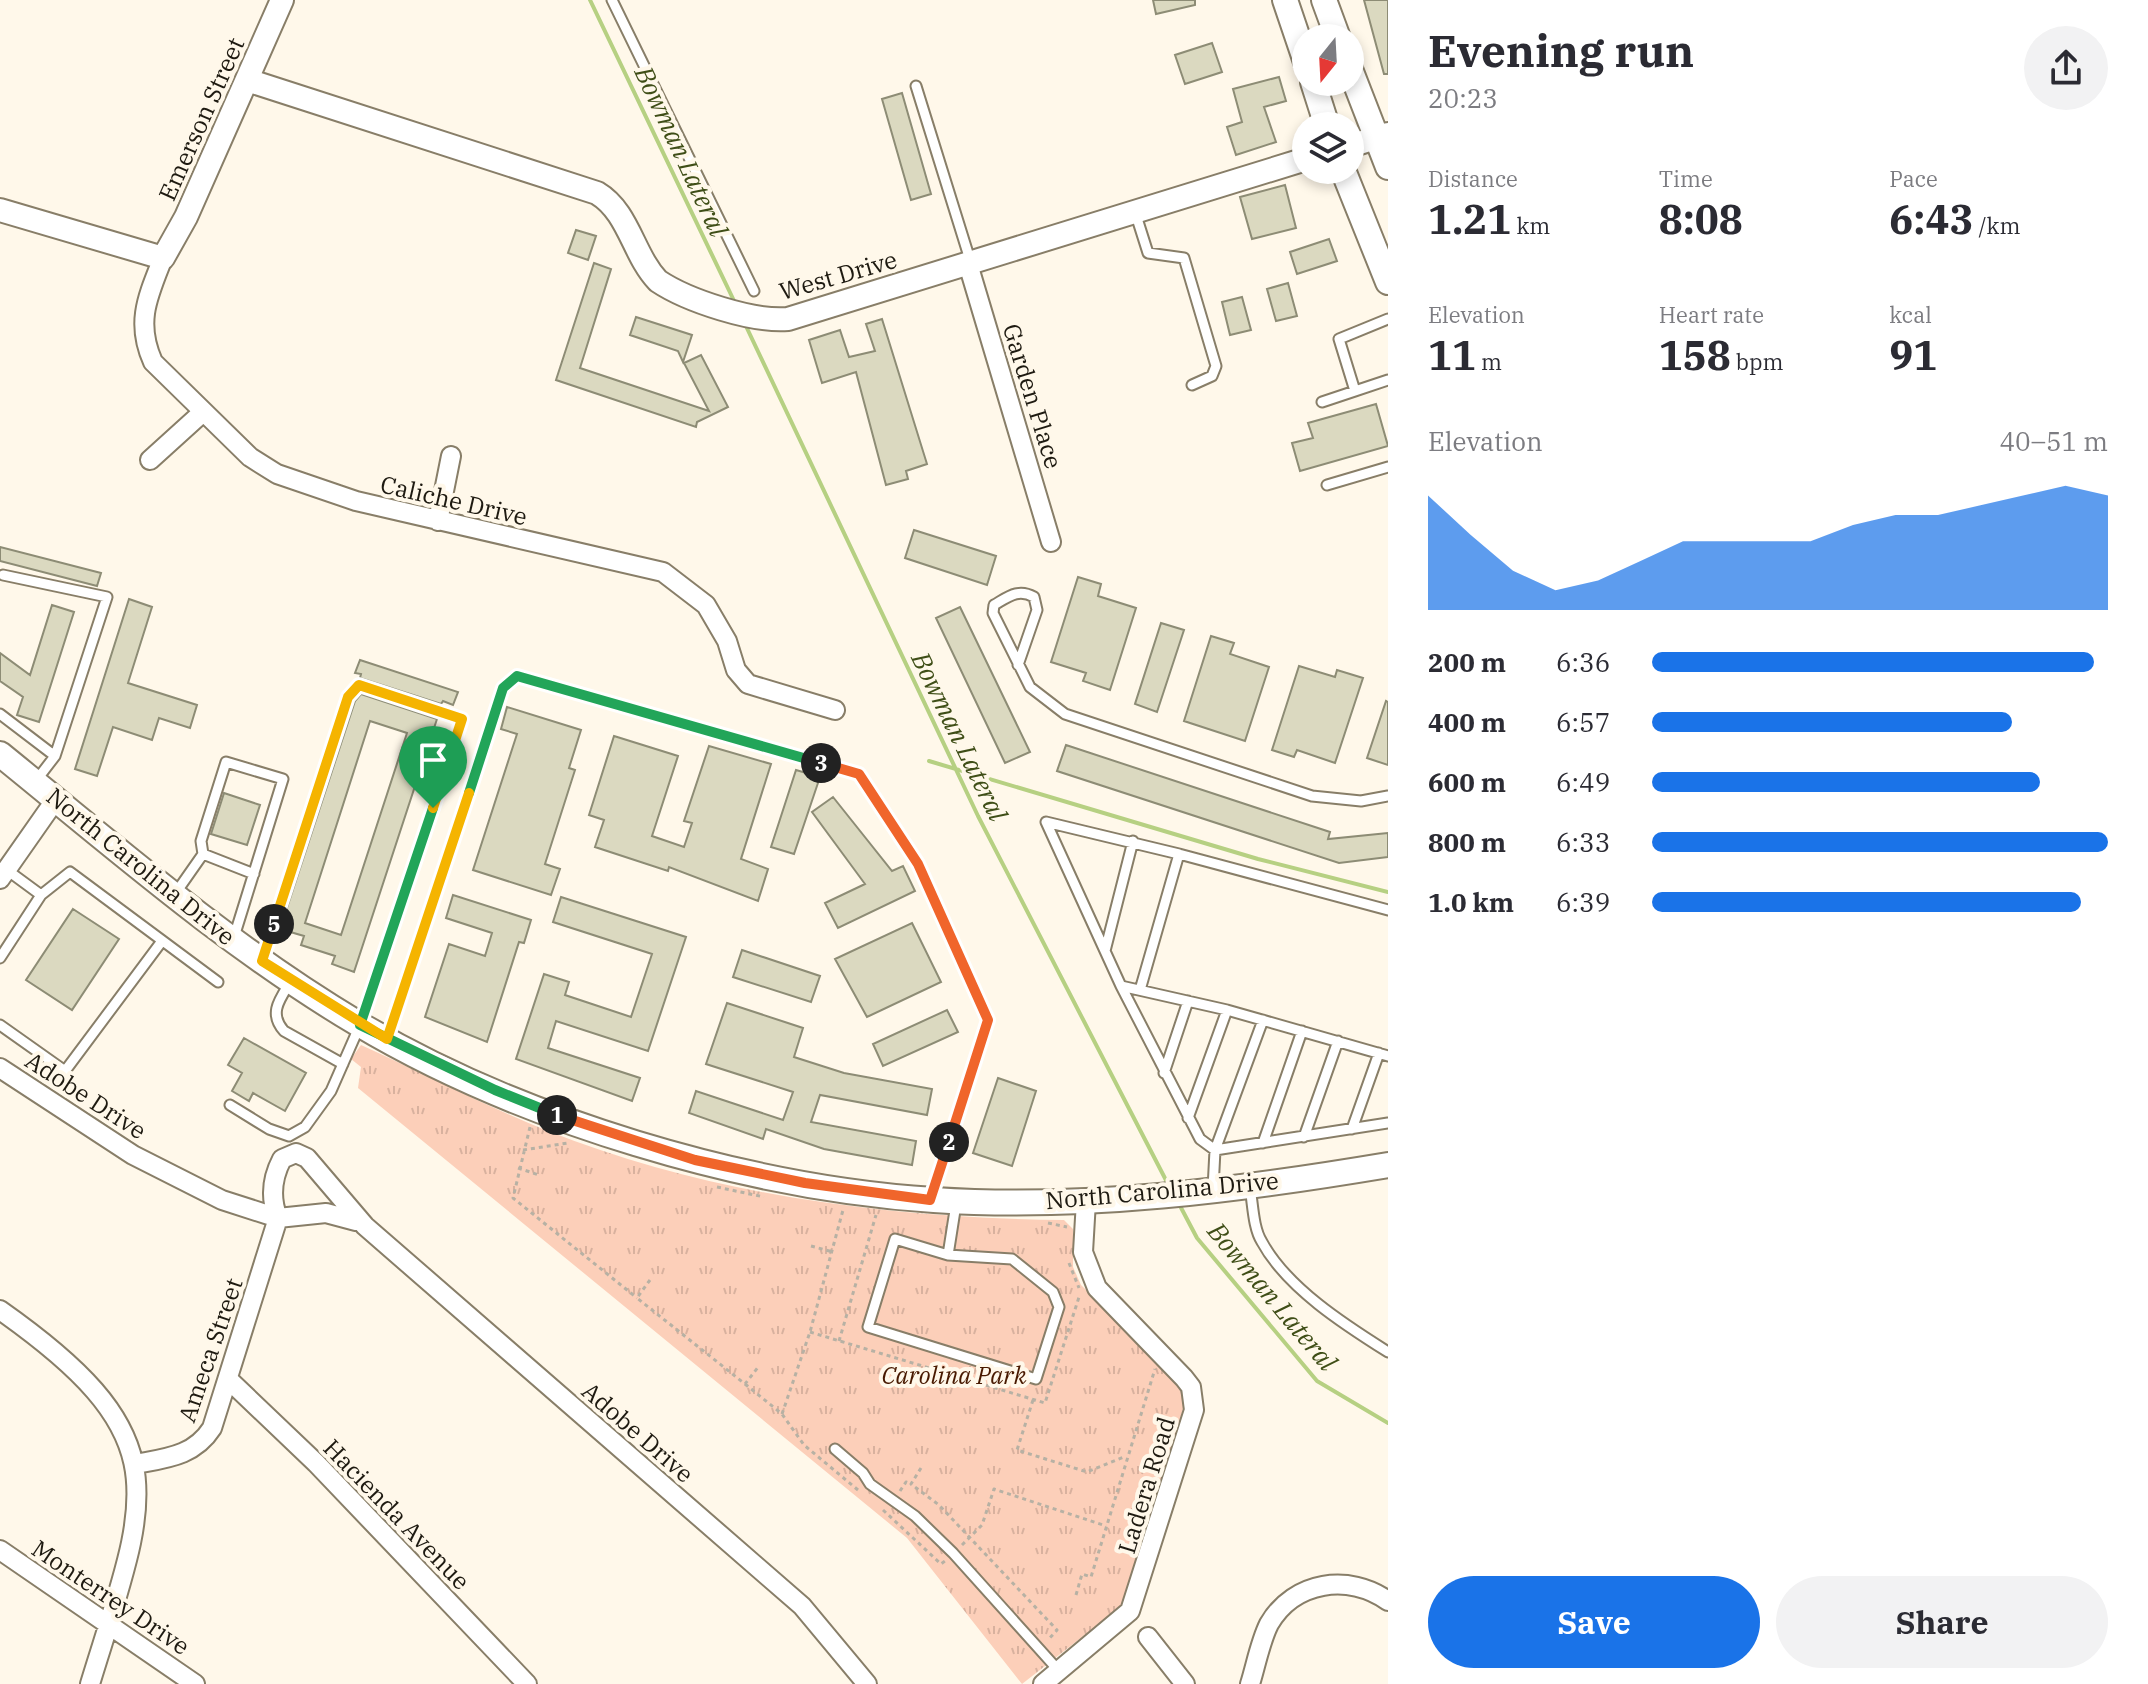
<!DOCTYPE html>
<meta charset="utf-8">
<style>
:root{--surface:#fff;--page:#f2f2f3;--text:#2b2b33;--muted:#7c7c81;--accent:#1a73e8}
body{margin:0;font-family:"IBM Plex Serif",serif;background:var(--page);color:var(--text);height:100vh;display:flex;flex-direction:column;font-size:30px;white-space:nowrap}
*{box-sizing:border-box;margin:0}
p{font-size:26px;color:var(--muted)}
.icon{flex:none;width:44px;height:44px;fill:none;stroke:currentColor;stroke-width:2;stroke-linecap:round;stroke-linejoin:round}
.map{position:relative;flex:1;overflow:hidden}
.side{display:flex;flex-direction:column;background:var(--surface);width:760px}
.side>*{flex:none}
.needle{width:52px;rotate:198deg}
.fabs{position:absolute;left:1292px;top:24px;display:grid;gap:16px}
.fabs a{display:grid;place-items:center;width:72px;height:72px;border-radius:50%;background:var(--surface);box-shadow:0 4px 12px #0003;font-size:40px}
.pin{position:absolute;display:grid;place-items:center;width:68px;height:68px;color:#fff;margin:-82px -34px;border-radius:50% 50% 50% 0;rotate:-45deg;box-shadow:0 0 8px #0007}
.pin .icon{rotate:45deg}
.km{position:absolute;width:40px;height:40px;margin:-20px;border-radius:50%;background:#222;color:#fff;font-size:22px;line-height:40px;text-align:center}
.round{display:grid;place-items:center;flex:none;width:84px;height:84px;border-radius:42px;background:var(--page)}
.summary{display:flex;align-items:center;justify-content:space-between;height:136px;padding:0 40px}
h1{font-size:44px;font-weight:700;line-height:60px}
.figures{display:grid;grid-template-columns:repeat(3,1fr);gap:12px;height:136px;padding:8px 40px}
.figures div{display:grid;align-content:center}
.figures b{font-size:40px;font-weight:700}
.figures small{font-size:22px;font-weight:400}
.figures p{font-size:22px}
.chart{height:224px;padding:16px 40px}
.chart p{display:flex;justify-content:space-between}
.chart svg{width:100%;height:144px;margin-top:8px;fill:var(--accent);opacity:.7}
.action{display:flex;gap:16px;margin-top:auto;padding:16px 40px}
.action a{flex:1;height:92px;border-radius:48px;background:var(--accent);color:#fff;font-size:32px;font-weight:700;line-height:92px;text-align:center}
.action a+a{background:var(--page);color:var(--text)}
ul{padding:0 40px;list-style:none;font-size:26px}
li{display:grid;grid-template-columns:128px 96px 1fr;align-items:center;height:60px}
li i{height:20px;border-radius:10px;background:var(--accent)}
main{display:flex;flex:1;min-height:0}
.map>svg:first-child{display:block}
.park{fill:url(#park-tufts)}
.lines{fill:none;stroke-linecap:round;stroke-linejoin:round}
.stream{stroke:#b6d082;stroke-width:4}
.building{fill:#dbd9c0;stroke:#8d8c75;stroke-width:2;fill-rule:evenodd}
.service-casing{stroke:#887e68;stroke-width:13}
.minor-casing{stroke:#887e68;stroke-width:22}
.tertiary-casing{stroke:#887e68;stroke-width:26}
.secondary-casing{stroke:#887e68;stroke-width:28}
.path{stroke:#b7b1a4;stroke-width:3;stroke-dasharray:4 4;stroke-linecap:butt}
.service{stroke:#fff;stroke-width:9}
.minor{stroke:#fff;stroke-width:18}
.tertiary{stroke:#fff;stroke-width:22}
.secondary{stroke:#fff;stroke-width:24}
.split-1-casing{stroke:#fff;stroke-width:16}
.split-2-casing{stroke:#fff;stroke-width:16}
.split-3-casing{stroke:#fff;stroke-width:16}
.split-4-casing{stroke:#fff;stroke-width:16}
.split-5-casing{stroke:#fff;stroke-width:16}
.split-6-casing{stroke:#fff;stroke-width:16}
.split-1{stroke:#22a559;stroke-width:10}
.split-2{stroke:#f0652b;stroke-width:10}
.split-3{stroke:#f0652b;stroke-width:10}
.split-4{stroke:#22a559;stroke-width:10}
.split-5{stroke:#f5b400;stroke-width:10}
.split-6{stroke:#f5b400;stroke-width:10}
.labels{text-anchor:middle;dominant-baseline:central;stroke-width:8;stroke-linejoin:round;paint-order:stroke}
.street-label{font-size:24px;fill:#1e1a11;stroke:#fff8ea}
.park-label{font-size:24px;font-style:italic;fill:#481900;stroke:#fff8ea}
.water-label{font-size:26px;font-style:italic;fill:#3f4e17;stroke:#fff8ea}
</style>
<main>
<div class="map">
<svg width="1388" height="1684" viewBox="0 0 1388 1684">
<defs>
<pattern id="park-tufts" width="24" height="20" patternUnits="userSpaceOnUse" patternTransform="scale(2)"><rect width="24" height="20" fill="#fccfb9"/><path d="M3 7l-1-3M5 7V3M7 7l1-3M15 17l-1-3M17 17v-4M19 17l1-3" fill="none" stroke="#d8b19e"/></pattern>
</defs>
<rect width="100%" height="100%" fill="#fff8ea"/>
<!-- park -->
<path class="park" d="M361,1045C423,1073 485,1106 548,1131C713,1196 889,1218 1064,1220L1073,1229V1267L1081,1285L1176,1378L1187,1396L1123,1605L1022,1684L907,1538L358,1088L361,1067L351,1059Z"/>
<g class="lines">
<!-- stream -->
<path class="stream" d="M590,0L736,305
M745,324L978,816L1170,1188
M929,761L1258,859L1388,892
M1178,1202L1197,1238L1317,1381L1388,1423"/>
</g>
<!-- building -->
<path class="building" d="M1153,0H1195V5L1156,14Z
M1364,0H1388V74H1384Z
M1212,43L1222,72L1185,84L1175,55Z
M1279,77L1286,101L1264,107L1276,142L1236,155L1227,127L1242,122L1233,89Z
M902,93L931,194L911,200L882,99Z
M1285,185L1296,228L1252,239L1240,197Z
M576,230L596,236L588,260L568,253Z
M1329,239L1337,261L1297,274L1290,252Z
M594,263L611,269L580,368L709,411L684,363L701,355L728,407L697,422L696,427L556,380Z
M1288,283L1297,316L1276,321L1267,289Z
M1242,297L1251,330L1230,335L1222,302Z
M636,317L692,335L683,362L678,351L630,335Z
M882,319L927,464L906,471L908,479L886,485L856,372L822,383L809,340L840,330L849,357L875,351L866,324Z
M1376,404L1388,446L1300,471L1292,443L1313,438L1308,423Z
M914,530L996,556L987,585L905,558Z
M0,547L101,573L97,586L0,561Z
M1078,577L1101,584L1098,596L1136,608L1110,690L1083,681L1086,673L1051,662Z
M129,599L152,607L128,683L197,705L190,728L159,718L152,740L113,727L97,776L75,769Z
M52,605L74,612L39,722L17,715L23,697L0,681V653L30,675Z
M960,607L1030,752L1005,763L936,618Z
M1161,623L1184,630L1157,712L1135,704Z
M1211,636L1234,643L1230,654L1269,667L1245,741L1184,721Z
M360,660L458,692L453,705L443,701L441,704L360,678L361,674L355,673Z
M1299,666L1335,677L1337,670L1363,678L1335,763L1297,750L1294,757L1272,750Z
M361,694L437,719L354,972L332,964L335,956L301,945L304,936L280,929L355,701ZM370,721L407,733L341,935L305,923Z
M1386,701L1388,702V765L1367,758Z
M507,707L581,730L569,768L575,770L545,864L560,869L551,895L473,870L517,734L501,729Z
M614,736L678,756L652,836L684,847L692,823L684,821L709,746L771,764L741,859L768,869L758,901L669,867L668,871L595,847L604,820L589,815Z
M1066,745L1330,832L1328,839L1388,833V857L1339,863L1057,771Z
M796,770L820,777L794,854L771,847Z
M224,793L260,805L247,845L211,834Z
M833,797L892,871L903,866L915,891L838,928L825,903L865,884L812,812Z
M453,895L531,920L524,943L519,942L487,1042L425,1017L449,944L485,956L492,933L446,918Z
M561,897L686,937L648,1051L556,1021L548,1048L640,1078L632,1101L516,1059L544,974L569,982L565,995L631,1017L652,954L553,922Z
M73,909L119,939L72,1010L26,980Z
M912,923L941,982L867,1017L835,959Z
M742,950L820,976L811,1002L733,977Z
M727,1003L803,1028L794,1057L844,1073L932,1089L927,1115L820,1095L811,1122L916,1141L912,1165L824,1149L766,1129L763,1139L689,1113L696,1091L783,1120L793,1092L706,1064Z
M947,1010L958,1032L883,1066L873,1044Z
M244,1038L306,1073L285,1111L253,1093L249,1101L232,1091L242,1073L228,1065Z
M998,1078L1036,1091L1012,1166L973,1153Z"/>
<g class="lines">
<!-- service casing -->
<g class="service-casing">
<path id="service" d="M612,0L754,291
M916,86L971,263
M1135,212L1148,253L1184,258L1216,366L1212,376L1192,385
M1355,391L1388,380
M1322,402L1355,391L1339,339L1388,319
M1327,485L1388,467
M3,575L107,597L55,756L35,782
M1018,665L1037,610L1034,597C1018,588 1008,597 994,605L993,613L1030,687L1065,714L1312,796L1361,801L1388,796
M0,714L55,756
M1179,854L1388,910
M175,894L203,854
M41,895L70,872L218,982
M234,937C250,884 267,832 283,779L226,762L201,841L203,854L254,874
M1105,951L1133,841
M0,958L41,895L7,870
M291,981C280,999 268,1013 284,1031L343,1064
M1121,986L1046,822L1179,854L1140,990
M0,1025L65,1071L162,941
M388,1037L503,688L517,676L859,774L918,864L988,1020L932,1197
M1388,1056L1227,1010L1121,986L1200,1139L1215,1150L1388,1123
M1164,1073L1188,1001
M230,1105L269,1129L289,1136L305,1127L331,1091L360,1025L462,719L359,685L348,697L263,958
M1188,1118L1227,1010
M1352,1129L1379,1053
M1304,1137L1338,1041
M1263,1143L1302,1031
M1250,1188C1253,1204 1253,1228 1262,1242C1287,1288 1345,1325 1388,1352
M1213,1189L1215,1150L1263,1020
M948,1255L1012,1259L1053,1292L1059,1307L1036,1379L868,1327L895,1239L948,1255L956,1204
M835,1449L863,1473L870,1484L915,1516L953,1553L1059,1671"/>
</g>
<!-- minor casing -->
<g class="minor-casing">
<path id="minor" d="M163,258C148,296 135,322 153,362L250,457L277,474L356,501L663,572L706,605L727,641L736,670L748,684L835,710
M968,264L1051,542
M150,460L203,412
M438,521L451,456
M0,879L56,799
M0,1068L133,1155L222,1200L278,1218L326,1213L356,1221
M278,1218C270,1198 272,1178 282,1159L296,1153L307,1158L365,1226L802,1606L867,1684
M0,1310C183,1439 148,1495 90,1684
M229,1380L316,1463L527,1684
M136,1464C167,1458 194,1456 212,1428L278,1218
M0,1550L195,1684
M1148,1637L1185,1684
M1043,1684L1130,1611L1194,1410L1191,1387L1184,1378L1097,1288L1083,1252L1086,1201
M1250,1684C1256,1665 1260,1642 1269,1624C1294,1581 1349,1573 1388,1601"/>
</g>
<!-- tertiary casing -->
<g class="tertiary-casing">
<path id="tertiary" d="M247,80L597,193C629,212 633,255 658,281C688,301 753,322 788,319L1306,159
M1350,146L1388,134
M0,210L163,258L186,217L282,0"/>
</g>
<!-- secondary casing -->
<g class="secondary-casing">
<path id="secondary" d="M1285,0L1306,62
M1324,0L1338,38
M1350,69L1388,167
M1313,82L1327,126
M1343,170L1388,282
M0,754C116,848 229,947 357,1023C519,1120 747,1188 934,1200C1086,1210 1239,1190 1388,1165"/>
</g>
<!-- path -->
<path class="path" d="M530,1127L513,1198L637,1298
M523,1150L568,1143
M518,1168L539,1175
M717,1187L764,1197
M1048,1223L1067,1227
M811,1246L833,1252
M1069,1263L1079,1288
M650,1280L637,1298L745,1384L759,1366
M810,1332L1045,1403L1080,1294
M839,1341L876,1215
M745,1384L782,1414L804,1445L858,1490
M1033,1400L1017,1450L1087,1472L1126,1456
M782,1414L810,1332L843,1210
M921,1468L911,1484L939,1505L1057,1630L1048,1640
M900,1491L906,1482L911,1484
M883,1510L941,1564L945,1561
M962,1545L982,1525L994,1489L1106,1526
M1076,1595L1082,1574L1091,1577L1155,1369"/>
<!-- service -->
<use href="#service" class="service"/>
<!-- minor -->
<use href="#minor" class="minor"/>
<!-- tertiary -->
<use href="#tertiary" class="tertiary"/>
<!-- secondary -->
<use href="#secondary" class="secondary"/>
</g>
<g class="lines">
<!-- split-1 casing -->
<g class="split-1-casing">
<path id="split-1" d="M433,808L360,1025L495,1090L557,1115"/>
</g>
<!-- split-2 casing -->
<g class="split-2-casing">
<path id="split-2" d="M557,1115L695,1160L805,1183L930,1200L949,1142"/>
</g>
<!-- split-3 casing -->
<g class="split-3-casing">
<path id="split-3" d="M821,763L859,774L918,864L988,1020L949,1142"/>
</g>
<!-- split-4 casing -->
<g class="split-4-casing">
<path id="split-4" d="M469,793L503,688L517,676L821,763"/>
</g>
<!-- split-5 casing -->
<g class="split-5-casing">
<path id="split-5" d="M274,924L262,961L387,1039L469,793"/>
</g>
<!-- split-6 casing -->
<g class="split-6-casing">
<path id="split-6" d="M274,924L348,697L359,685L462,719L433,808"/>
</g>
<!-- split-1 -->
<use href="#split-1" class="split-1"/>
<!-- split-2 -->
<use href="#split-2" class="split-2"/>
<!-- split-3 -->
<use href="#split-3" class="split-3"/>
<!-- split-4 -->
<use href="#split-4" class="split-4"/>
<!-- split-5 -->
<use href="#split-5" class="split-5"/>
<!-- split-6 -->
<use href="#split-6" class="split-6"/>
</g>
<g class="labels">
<!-- street labels -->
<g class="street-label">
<text transform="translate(201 119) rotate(-66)">Emerson Street</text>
<text transform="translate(838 275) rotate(-16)">West Drive</text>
<text transform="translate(1033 396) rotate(73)">Garden Place</text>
<text transform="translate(454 500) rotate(13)">Caliche Drive</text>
<text transform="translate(141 866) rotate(39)">North Carolina Drive</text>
<text transform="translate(86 1095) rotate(33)">Adobe Drive</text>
<text transform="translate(1162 1190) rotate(-5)">North Carolina Drive</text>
<text transform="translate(210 1350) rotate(-71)">Ameca Street</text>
<text transform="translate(638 1432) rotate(41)">Adobe Drive</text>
<text transform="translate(1146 1485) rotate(-73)">Ladera Road</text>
<text transform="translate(397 1514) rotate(46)">Hacienda Avenue</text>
<text transform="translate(111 1597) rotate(34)">Monterrey Drive</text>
</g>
<!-- park labels -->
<g class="park-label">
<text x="954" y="1375">Carolina Park</text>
</g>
<!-- water labels -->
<g class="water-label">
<text transform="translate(682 151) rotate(65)">Bowman Lateral</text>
<text transform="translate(960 736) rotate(64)">Bowman Lateral</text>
<text transform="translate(1273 1296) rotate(50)">Bowman Lateral</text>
</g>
</g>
</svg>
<div class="fabs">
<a><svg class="needle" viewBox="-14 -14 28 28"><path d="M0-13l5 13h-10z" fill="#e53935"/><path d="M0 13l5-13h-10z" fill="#7c7c81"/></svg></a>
<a><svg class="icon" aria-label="layers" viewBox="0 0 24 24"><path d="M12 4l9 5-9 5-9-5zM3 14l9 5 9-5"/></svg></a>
</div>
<div class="pin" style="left:433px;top:808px;background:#1e9e55"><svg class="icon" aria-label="arrive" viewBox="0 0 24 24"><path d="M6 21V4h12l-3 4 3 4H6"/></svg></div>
<b class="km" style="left:557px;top:1115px">1</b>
<b class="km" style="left:949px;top:1142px">2</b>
<b class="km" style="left:821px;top:763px">3</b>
<b class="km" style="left:274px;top:924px">5</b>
</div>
<section class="side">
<div class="summary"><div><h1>Evening run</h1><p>20:23</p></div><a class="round"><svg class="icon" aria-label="share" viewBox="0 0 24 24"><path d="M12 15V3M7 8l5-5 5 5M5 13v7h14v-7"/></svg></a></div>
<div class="figures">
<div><p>Distance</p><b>1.21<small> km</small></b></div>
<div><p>Time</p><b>8:08</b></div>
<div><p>Pace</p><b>6:43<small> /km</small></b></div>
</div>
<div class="figures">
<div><p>Elevation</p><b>11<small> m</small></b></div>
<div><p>Heart rate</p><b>158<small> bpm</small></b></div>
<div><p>kcal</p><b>91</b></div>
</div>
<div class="chart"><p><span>Elevation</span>40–51 m</p>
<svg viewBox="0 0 160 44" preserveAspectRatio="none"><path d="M0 44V9L10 21L20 32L30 38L40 35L50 29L60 23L70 23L80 23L90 23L100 18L110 15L120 15L130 12L140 9L150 6L160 9V44z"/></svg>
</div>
<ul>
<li><b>200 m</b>6:36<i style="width:97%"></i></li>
<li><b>400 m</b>6:57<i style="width:79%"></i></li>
<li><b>600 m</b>6:49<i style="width:85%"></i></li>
<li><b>800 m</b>6:33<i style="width:100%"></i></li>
<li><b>1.0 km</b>6:39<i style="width:94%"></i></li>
</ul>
<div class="action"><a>Save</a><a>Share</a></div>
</section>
</main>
